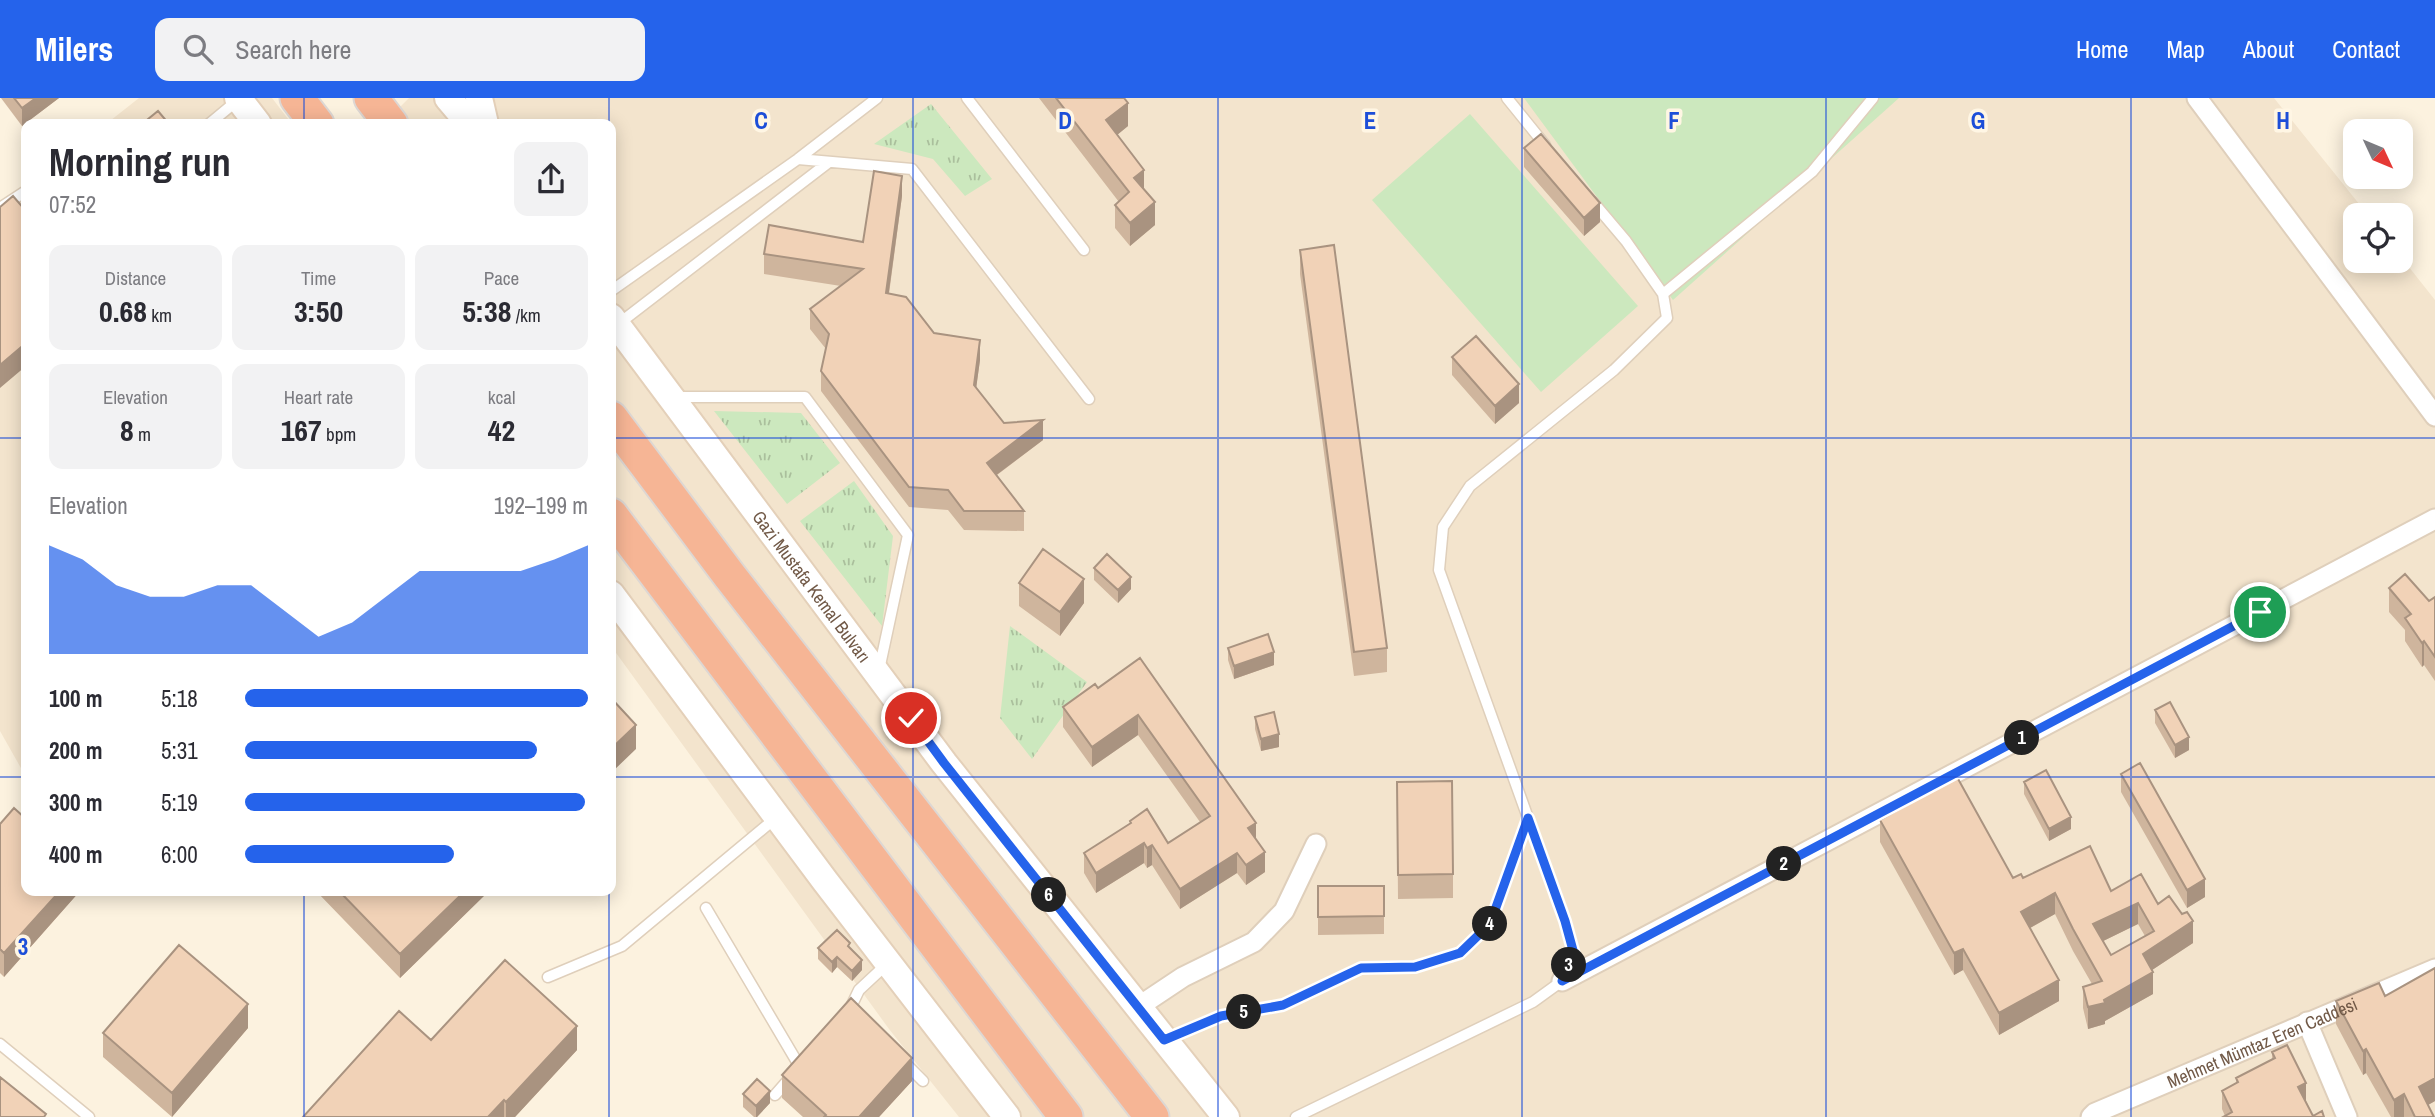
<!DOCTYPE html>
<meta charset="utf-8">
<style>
:root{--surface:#fff;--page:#f2f2f3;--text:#2b2b33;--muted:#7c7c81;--accent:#2563eb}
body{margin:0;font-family:"Archivo Narrow",sans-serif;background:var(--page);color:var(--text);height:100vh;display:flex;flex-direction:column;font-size:26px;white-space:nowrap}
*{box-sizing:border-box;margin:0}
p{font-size:23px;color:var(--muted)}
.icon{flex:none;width:38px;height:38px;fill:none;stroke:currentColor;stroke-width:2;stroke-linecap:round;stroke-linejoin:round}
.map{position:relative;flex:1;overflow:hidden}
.panel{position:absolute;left:21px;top:21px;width:595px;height:777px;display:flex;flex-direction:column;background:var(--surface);border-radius:14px;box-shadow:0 4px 18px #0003}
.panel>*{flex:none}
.needle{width:46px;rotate:134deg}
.tools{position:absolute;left:2343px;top:21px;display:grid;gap:14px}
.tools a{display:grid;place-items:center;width:70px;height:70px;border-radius:14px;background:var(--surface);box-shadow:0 4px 18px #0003;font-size:35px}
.pin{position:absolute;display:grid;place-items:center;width:60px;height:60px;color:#fff;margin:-30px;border:4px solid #fff;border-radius:50%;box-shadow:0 2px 7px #0007}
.km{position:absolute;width:35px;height:35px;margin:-18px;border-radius:50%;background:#222;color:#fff;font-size:19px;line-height:35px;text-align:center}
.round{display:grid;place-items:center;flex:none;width:74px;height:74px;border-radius:14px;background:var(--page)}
.headline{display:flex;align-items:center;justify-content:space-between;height:119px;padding:0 28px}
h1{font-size:38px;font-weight:800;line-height:52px}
.metrics{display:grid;grid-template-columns:repeat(3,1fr);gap:10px;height:119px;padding:7px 28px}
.metrics div{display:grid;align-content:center;border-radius:14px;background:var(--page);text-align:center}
.metrics b{font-size:30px;font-weight:800}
.metrics small{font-size:19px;font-weight:400}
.metrics p{font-size:19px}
.chart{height:196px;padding:14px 28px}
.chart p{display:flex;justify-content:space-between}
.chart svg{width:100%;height:126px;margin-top:7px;fill:var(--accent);opacity:.7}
ul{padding:0 28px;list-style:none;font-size:23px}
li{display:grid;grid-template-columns:112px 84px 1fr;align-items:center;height:52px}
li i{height:18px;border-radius:9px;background:var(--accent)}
header{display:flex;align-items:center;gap:42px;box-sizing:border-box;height:98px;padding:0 35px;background:var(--accent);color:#fff}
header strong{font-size:33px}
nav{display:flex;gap:38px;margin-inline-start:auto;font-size:24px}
.search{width:490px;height:63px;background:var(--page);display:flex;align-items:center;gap:18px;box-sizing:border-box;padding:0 24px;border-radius:14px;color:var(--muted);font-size:26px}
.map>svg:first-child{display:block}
.residential{fill:#f3e4cd}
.grass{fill:url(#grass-tufts)}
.garden{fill:#cce8be}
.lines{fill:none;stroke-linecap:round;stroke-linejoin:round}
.lane-casing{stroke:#dfcfbb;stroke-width:13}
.street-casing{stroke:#dfcfbb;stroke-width:23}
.secondary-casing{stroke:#e4d0b9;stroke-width:30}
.highway-casing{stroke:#ddd7d3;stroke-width:37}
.lane{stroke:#fff;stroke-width:10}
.street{stroke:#fff;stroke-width:19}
.secondary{stroke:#fff;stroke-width:26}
.highway{stroke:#f6b595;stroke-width:33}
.wall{fill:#cfb59d;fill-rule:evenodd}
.shaded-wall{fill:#a99380}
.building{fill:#f1d2b7;stroke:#a99380;stroke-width:2;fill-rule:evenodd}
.route-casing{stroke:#fff;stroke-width:14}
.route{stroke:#2563eb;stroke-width:9}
.grid{fill:none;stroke:#1d4ed8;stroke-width:2;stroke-opacity:0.55}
.labels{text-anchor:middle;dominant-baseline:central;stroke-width:7;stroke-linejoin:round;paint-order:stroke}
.street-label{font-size:18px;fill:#715947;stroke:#fff6e4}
.grid-label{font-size:23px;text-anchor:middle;font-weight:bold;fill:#1d4ed8;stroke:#fff6e4;stroke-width:7;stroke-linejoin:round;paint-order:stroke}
</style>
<header>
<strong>Milers</strong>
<div class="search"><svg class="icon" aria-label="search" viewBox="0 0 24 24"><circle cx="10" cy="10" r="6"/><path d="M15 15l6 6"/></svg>Search here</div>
<nav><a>Home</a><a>Map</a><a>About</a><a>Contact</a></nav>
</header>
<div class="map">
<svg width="2435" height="1019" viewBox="0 0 2435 1019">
<defs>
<pattern id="grass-tufts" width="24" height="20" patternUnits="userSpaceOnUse" patternTransform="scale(1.75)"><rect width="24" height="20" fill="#cce8be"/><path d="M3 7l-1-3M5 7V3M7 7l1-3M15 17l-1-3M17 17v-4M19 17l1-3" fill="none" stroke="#aabf9c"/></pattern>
</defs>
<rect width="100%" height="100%" fill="#fcf2df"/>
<!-- residential -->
<path class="residential" d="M139,0H272L292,26H106Z
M409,0H2274L2368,117H2356V163H2401V159L2435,202V1019H959L889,931L611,548V26H383Z
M26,89V679L0,633V110Z"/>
<!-- grass -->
<path class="grass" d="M931,6L992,81L965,98L933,61L874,46Z
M714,313L801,315L840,365L787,406Z
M854,383L893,438L882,528L800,423Z
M1010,528L1087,584L1032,661L1000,620Z"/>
<!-- garden -->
<path class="garden" d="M1524,0H1899L1673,202Z
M1470,16L1638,208L1541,294L1372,102Z"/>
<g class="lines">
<!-- lane casing -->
<g class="lane-casing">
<path id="lane" d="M967,0L1084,152
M1507,0L1545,47
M209,26L238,2
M798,61L912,71L1089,301
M1593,104L1626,143L1663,196
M0,110L26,93
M611,193L798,61L877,0
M617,227L829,64
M675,299H805L908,437L879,572
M706,810L800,969
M548,879L622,848L777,719
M848,915L859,892L888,865
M1168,940L1221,918L1283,907L1361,870L1415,869L1460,855L1490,826L1528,720
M0,946L89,1019
M903,963L923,983
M775,997L789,981
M1296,1019L1533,904L1562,883L1574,856L1565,823L1439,472L1443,429L1470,388L1614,272L1667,220L1663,196L1812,74L1873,0"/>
</g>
<!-- street casing -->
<g class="street-casing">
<g id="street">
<path d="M2197,0L2435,318"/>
<path d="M1562,883L2435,421"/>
<path d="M1138,909L1183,879L1254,844L1284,813L1316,746"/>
<path d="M2307,924L2347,1019"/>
<path id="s1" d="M2091,1019L2095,1015L2435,871"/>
</g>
</g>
<!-- secondary casing -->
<g class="secondary-casing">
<g id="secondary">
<path d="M238,0L258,26"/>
<path d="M448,0L470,26"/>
<path d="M479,0L485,26"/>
<path id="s2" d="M611,219L944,665L1226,1019"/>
<path d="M611,496L825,783L1007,1019"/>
</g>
</g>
<!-- highway casing -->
<g class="highway-casing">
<path id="highway" d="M297,0L317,26
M371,0L391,26
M611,320L729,477L1152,1019
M611,417L1066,1019"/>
</g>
<!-- lane -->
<use href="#lane" class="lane"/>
<!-- street -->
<use href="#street" class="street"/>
<!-- secondary -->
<use href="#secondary" class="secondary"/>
<!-- highway -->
<use href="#highway" class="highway"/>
</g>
<!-- wall -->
<path class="wall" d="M1,0H59L22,28Z
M1039,0H1124L1128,28L1117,37L1144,91L1155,127L1130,148L1115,130V107L1119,104Z
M1524,50L1600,124L1584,138L1524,69Z
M902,98L889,196L934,235L980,262L976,290L1004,325L1043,342L997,377L1024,413V433L964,432L948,412L909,409L821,293V273L826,251L810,231V211L841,188L764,176V156L863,144Z
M1300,152L1387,550V574L1354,578L1300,176Z
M1452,259L1519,305L1495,326L1452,277Z
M1094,470L1131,491L1118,505L1094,482Z
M1019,485L1084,505L1060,538L1019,508Z
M2389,490L2429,503L2435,499V583L2424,567L2422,569L2405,543V532L2389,514Z
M1228,550L1274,567L1234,581L1228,562Z
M1140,560L1256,741L1265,774L1246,787L1237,775L1180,811L1152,767L1147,770L1144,765L1096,795L1084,775V755L1130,727V723L1168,745L1200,724L1138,637L1092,669L1063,629V609L1098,590Z
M2155,612L2189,652L2175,660L2155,625Z
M1255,619L1279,649L1261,653L1255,631Z
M2121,676L2205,799L2187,810L2121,694Z
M1397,684L1453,776V800L1398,801Z
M2024,684L2071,731L2049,743L2024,696Z
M1880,722L2013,780H2023L2111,793L2158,806L2193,845L2152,872L2153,896L2105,923V926L2088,931L2083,910V889L2092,886L2073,853L2055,816L2030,830L2059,903L1999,937L1963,872L1954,877L1880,744ZM2138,826L2145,838L2111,857L2103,843Z
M0,726L80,793L4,879L0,875Z
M1318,788H1384V836L1318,837Z
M316,793H489L400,880Z
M818,850H850L862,872L852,883L837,869L832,875L818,861Z
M2435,870V1003L2428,1007L2434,1019H2391L2366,975L2363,977L2336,926V903L2385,898Z
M248,930L172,1019L103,959V935Z
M431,942L577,952L515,1019H303Z
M2272,954L2306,1003L2313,1018L2324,1019L2225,1018L2222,1011V993L2236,986V980L2272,961Z
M782,977L912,983L879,1019H803L782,1000Z
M743,996L770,1005L757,1019H754L743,1009Z"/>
<!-- shaded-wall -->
<path class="shaded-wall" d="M36,0H59L22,28V10Z
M1128,5V28L1106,46V22Z
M1144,72V95L1134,80Z
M902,78V98L886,215V195Z
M1155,104V127L1130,148V125Z
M1600,105V124L1584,138V120Z
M980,242V262L974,306V287Z
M26,245V268L0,290V267Z
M1519,286V305L1495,326V308Z
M1043,322V342L987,384V365Z
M1131,479V491L1118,505V492Z
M1084,481V505L1060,538V514Z
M2424,543V567L2422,569V545Z
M1274,554V567L1234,581V568Z
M1138,617V637L1092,669V649Z
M636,627V651L611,675V651Z
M1279,636V649L1261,653V641Z
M2189,639V652L2175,660V647Z
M2071,719V731L2049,743V731Z
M1256,725V745L1248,730Z
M1144,745V765L1096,795V775Z
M1152,747V767L1147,770V750Z
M1265,754V774L1246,787V767Z
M1237,755V775L1180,811V791Z
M2205,781V799L2187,810V792Z
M60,793H80L4,879V855Z
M465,793H489L400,880V856Z
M2055,795V816L2021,835V814Z
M2138,805V826L2093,848V826Z
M2193,823V845L2143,878V856Z
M1963,851V872L1954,877V855Z
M837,859V869L832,875V864Z
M862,862V872L852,883V873Z
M2153,874V896L2105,923V926L2088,931V909L2104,902Z
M2059,882V903L1999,937V915Z
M248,906V930L172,1019V995Z
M577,928V952L515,1019H506V1004Z
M2366,951V975L2363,977V953Z
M912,960V983L879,1019H860Z
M2435,980V1003L2419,1012V989Z
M2306,985V1003L2298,1006V989Z
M770,993V1005L757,1019H756V1008Z
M2404,996V1019H2394V1002Z
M504,1002V1019H488Z"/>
<!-- building -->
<path class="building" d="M14,0H36L22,10Z
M1056,0H1124L1128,5L1106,22L1144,72L1134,80L1155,104L1130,125L1115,107L1129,94Z
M158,13L169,26H142Z
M1541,36L1600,105L1584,120L1524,50Z
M874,73L902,78L886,195L906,199L934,235L980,242L974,287L1004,325L1043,322L987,365L1024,413H964L948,392L909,389L821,273L829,236L810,211L863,171L764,156L769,127L863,144Z
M13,98L26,113V245L0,267V109Z
M1334,147L1387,550L1354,554L1300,152Z
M1476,238L1519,286L1495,308L1452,259Z
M1043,451L1084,481L1060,514L1019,485Z
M1107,456L1131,479L1118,492L1094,470Z
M2405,476L2429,503L2435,499V559L2424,543L2422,545L2405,520L2411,516L2389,490Z
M1268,536L1274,554L1234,568L1228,550Z
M1140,560L1256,725L1248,730L1265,754L1246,767L1237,755L1180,791L1152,747L1147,750L1144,745L1096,775L1084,755L1131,725L1130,723L1147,711L1168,745L1210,718L1138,617L1092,649L1063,609L1095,586L1098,590Z
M611,600L636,627L611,651Z
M2170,604L2189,639L2175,647L2155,612Z
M1274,614L1279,636L1261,641L1255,619Z
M2140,665L2205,781L2187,792L2121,676Z
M2046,672L2071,719L2049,731L2024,684Z
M1957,679L2013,780L2021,776L2023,780L2090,748L2111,793L2141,776L2158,806L2169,798L2182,816L2187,814L2193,823L2143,856L2153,874L2104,902L2105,905L2088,909L2083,889L2102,883L2073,831L2055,795L2021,814L2059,882L1999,915L1963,851L1954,855L1880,722ZM2138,805L2154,833L2111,857L2093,826Z
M1452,683L1453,776L1398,777L1397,684Z
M14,710L26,721V793H60L4,855L0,851V726Z
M1318,788H1384V818L1318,819Z
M339,793H465L400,856Z
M837,832L850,845L848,848L862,862L852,873L837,859L832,864L818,850Z
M179,847L248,906L172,995L103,935Z
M505,862L577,928L506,1004L504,1002L488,1019H303L399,913L431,942Z
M2435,870V980L2419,989L2434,1019H2415L2404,996L2394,1002L2366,951L2363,953L2336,903L2379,885L2385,898Z
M851,900L912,960L860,1018L861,1019H824L826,1017L782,977Z
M2287,947L2306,985L2298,989L2313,1018L2322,1013L2324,1019H2223L2232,1014L2222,993L2238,984L2236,980L2275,960L2272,954Z
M0,979L46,1016L44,1019H0Z
M757,981L770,993L756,1008L743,996Z"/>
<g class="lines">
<!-- route casing -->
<g class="route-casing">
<path id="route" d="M911,620L944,665L1164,942L1221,918L1283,907L1361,870L1415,869L1460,855L1490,826L1528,720L1565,823L1574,856L1562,883L2260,514"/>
</g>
<!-- route -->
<use href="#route" class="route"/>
</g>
<!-- grid -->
<path class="grid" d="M304,0V26M609,0V26M913,0V1019M1218,0V1019M1522,0V1019M1826,0V1019M2131,0V1019M0,340H26M611,340H2435M0,679H26M611,679H2435M304,793V1019M609,793V1019"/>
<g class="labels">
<!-- street labels -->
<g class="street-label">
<text stroke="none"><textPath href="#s2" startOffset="336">Gazi Mustafa Kemal Bulvarı</textPath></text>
<text stroke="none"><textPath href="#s1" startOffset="187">Mehmet Mümtaz Eren Caddesi</textPath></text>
</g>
</g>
<g class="grid-label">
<text x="761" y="31">C</text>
<text x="1065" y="31">D</text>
<text x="1370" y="31">E</text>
<text x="1674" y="31">F</text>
<text x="1978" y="31">G</text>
<text x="2283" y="31">H</text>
<text x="23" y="857">3</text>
</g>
</svg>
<div class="tools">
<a><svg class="needle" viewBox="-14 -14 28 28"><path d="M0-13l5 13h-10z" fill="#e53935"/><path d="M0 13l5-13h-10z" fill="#7c7c81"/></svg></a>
<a><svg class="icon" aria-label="locate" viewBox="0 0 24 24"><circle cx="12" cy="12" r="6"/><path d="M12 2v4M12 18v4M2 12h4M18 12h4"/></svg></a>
</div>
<div class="pin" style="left:2260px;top:514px;background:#1e9e55"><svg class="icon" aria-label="arrive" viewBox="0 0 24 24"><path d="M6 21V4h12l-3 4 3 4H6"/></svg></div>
<div class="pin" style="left:911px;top:620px;background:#d93025"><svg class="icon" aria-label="check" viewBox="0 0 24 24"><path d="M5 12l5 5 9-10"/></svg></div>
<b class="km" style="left:2022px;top:640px">1</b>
<b class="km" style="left:1784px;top:766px">2</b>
<b class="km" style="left:1569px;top:867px">3</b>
<b class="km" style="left:1490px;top:826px">4</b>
<b class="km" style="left:1244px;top:914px">5</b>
<b class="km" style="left:1049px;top:797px">6</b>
<section class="panel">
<div class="headline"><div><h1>Morning run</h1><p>07:52</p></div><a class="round"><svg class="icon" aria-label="share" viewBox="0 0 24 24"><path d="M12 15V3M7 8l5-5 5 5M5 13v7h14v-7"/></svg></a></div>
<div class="metrics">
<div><p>Distance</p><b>0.68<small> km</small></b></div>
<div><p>Time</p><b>3:50</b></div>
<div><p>Pace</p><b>5:38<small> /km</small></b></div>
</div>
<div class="metrics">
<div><p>Elevation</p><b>8<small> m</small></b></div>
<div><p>Heart rate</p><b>167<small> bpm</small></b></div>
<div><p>kcal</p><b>42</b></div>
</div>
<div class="chart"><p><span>Elevation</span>192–199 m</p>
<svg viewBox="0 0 160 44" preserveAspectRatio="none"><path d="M0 44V6L10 11L20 20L30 24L40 24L50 20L60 20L70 29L80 38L90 33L100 24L110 15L120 15L130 15L140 15L150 11L160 6V44z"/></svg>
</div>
<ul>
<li><b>100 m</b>5:18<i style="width:100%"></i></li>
<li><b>200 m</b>5:31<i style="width:85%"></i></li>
<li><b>300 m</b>5:19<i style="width:99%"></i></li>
<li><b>400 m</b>6:00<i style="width:61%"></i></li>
</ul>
</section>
</div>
